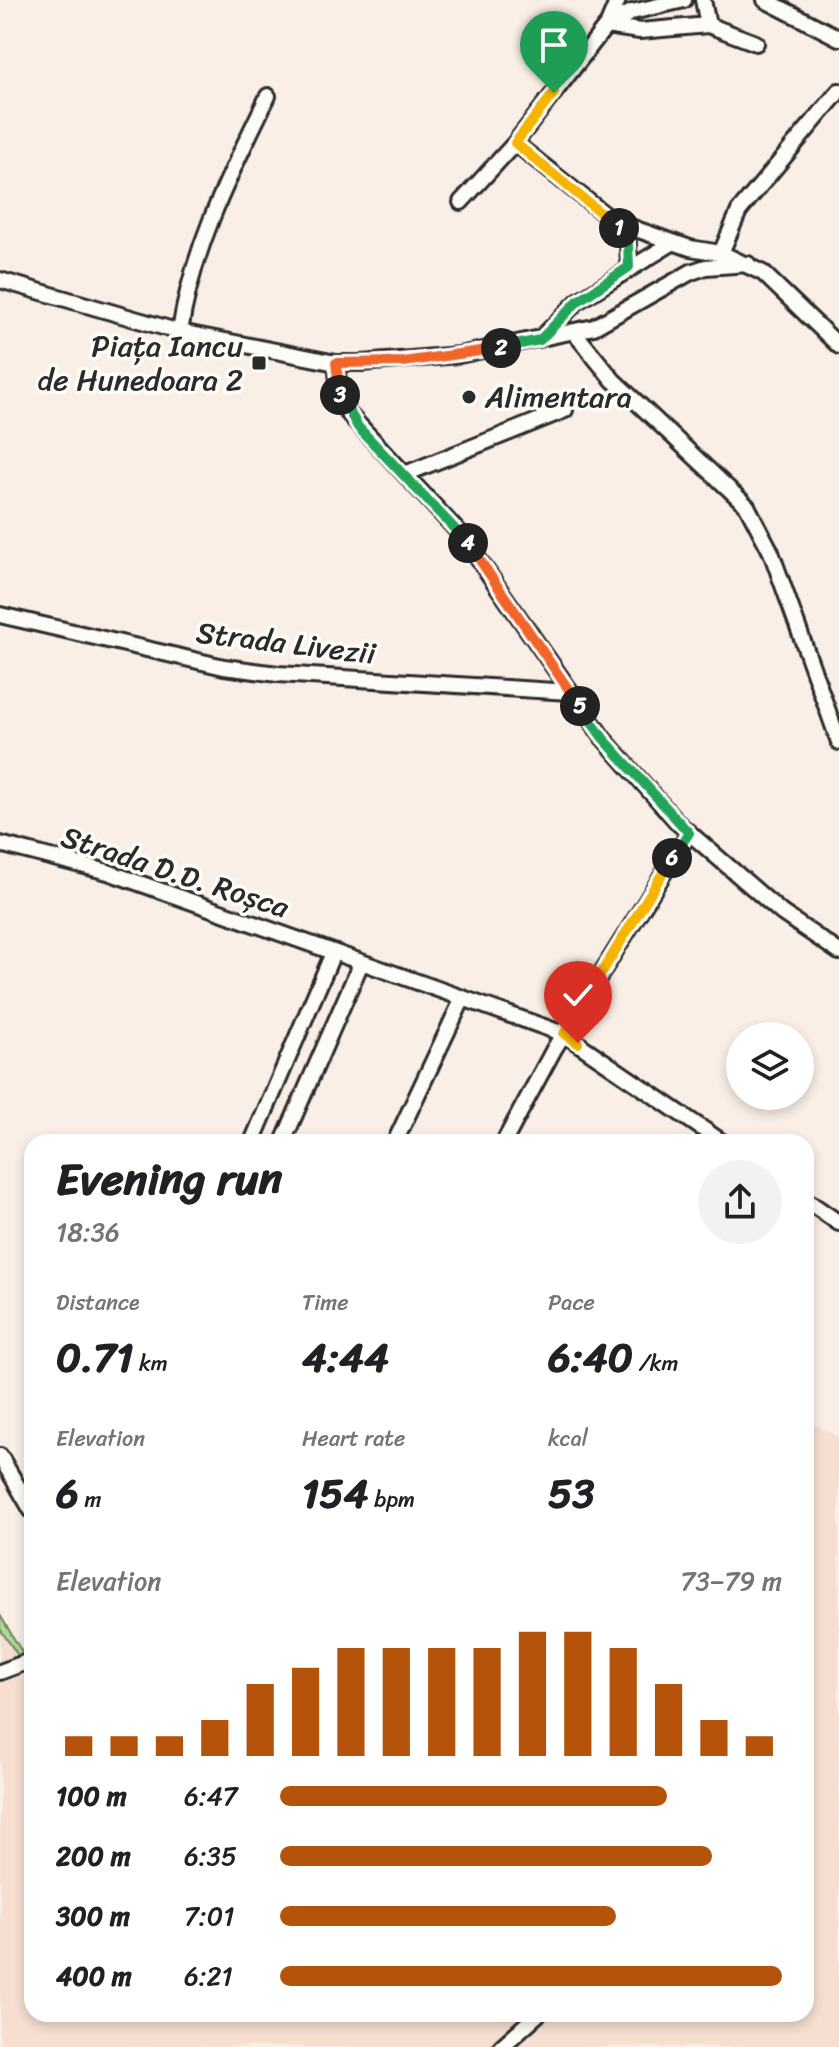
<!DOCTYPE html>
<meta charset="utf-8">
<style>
:root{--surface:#fff;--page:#f2f2f2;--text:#202124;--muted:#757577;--accent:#b45309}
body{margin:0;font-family:Sriracha,sans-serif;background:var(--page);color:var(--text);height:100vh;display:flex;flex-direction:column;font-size:30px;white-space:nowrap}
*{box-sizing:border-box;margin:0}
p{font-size:26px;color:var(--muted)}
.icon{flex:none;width:44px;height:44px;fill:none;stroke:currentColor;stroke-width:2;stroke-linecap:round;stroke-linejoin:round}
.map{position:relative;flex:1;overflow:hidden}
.panel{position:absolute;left:24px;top:1134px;width:790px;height:888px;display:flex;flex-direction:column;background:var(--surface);border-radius:24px;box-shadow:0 4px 12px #0003}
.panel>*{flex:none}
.tools{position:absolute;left:726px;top:1022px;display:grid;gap:16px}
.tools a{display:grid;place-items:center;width:88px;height:88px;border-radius:50%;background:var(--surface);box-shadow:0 4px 12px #0003;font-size:40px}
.pin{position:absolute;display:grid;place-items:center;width:68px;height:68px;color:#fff;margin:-82px -34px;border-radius:50% 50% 50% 0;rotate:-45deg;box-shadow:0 0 8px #0007}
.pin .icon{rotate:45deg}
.km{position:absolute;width:40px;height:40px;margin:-20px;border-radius:50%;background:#222;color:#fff;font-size:22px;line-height:40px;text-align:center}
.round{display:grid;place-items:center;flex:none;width:84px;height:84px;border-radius:42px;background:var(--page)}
.overview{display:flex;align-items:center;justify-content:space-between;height:136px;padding:0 32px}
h1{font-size:44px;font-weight:800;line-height:60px}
.stats{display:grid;grid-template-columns:repeat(3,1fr);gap:12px;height:136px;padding:8px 32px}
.stats div{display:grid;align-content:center}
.stats b{font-size:40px;font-weight:800}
.stats small{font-size:22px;font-weight:400}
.stats p{font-size:22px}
.chart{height:224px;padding:16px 32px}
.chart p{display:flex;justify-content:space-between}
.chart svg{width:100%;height:144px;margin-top:8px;stroke:var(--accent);stroke-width:6}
ul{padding:0 32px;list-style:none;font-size:26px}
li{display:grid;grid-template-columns:128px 96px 1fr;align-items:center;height:60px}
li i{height:20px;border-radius:10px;background:var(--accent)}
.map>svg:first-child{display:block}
.built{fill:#f6dfd1}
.green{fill:#add896;stroke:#6c8260;stroke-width:2}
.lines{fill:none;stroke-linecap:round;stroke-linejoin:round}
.minor-casing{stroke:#2b2b2b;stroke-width:20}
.minor{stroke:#fdfcf7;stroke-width:14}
.split-1-casing{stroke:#fff;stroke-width:16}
.split-2-casing{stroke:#fff;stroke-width:16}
.split-3-casing{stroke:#fff;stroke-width:16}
.split-4-casing{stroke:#fff;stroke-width:16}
.split-5-casing{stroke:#fff;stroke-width:16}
.split-6-casing{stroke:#fff;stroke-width:16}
.split-7-casing{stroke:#fff;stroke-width:16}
.split-1{stroke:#f5b400;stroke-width:10}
.split-2{stroke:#22a559;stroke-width:10}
.split-3{stroke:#f0652b;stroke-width:10}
.split-4{stroke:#22a559;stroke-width:10}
.split-5{stroke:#f0652b;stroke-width:10}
.split-6{stroke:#22a559;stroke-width:10}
.split-7{stroke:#f5b400;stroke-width:10}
.poi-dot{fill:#2b2b2b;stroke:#fdfcf7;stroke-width:3}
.labels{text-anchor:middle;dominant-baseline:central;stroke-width:7;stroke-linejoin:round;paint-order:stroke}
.poi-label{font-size:30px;fill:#2b2b2b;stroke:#fdfcf7;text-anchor:end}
.street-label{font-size:30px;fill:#2b2b2b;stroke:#fdfcf7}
</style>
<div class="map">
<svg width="839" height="2047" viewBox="0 0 839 2047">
<rect width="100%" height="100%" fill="#faefe6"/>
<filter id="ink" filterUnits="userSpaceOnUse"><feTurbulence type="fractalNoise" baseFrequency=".0125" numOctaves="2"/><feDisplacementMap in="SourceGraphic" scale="16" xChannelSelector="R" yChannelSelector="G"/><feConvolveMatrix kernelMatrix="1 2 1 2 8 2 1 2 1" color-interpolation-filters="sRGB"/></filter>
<g filter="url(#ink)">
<!-- built -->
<path class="built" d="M806,1421L839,1437V2047H0V1629L32,1676V2014H806Z"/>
<!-- green -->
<path class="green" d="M0,1615L25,1657L32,1653V1676L0,1629Z"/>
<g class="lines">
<!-- minor casing -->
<g class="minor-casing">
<path id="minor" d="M703,0L708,25
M765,0L839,38
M606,26L640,31L708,25L756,43
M607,26L618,0
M515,143L613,221L690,248L721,253L763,273L839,346
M461,202L515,143L606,26L632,12L684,0
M613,222L628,243L629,267
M721,253L739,211L839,91
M0,280L180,332L336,363H362L459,355L594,327L691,272L706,267L748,264
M180,332C192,248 231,172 268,96
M574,332L613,380L747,506L771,552L839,742
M540,339L578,301L672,243
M336,363L339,391L347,412L463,537L603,738L678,823L782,913L839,952
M405,474L565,410
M0,615L224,667L278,674L570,692
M0,844L108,872L564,1034L722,1142
M252,1142L333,953
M283,1142L361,963
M395,1142L463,998
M504,1142L554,1049L689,833
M806,1200L839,1223
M0,1456L32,1511
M0,1672L32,1660
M501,2047L538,2014"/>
</g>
<!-- minor -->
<use href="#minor" class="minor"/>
</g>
</g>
<g class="lines" filter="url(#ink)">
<!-- split-1 casing -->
<g class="split-1-casing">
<path id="split-1" d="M554,93L515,143L619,228"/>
</g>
<!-- split-2 casing -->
<g class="split-2-casing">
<path id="split-2" d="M501,348L540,340L578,301L629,267L628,243L619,228"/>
</g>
<!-- split-3 casing -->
<g class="split-3-casing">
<path id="split-3" d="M340,395L336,363L403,362L501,348"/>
</g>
<!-- split-4 casing -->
<g class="split-4-casing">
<path id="split-4" d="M340,395L358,427L468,543"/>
</g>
<!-- split-5 casing -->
<g class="split-5-casing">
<path id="split-5" d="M468,543L580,706"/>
</g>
<!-- split-6 casing -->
<g class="split-6-casing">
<path id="split-6" d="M580,706L603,738L689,833L672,858"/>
</g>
<!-- split-7 casing -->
<g class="split-7-casing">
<path id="split-7" d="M578,1043L564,1034L672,858"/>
</g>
<!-- split-1 -->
<use href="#split-1" class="split-1"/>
<!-- split-2 -->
<use href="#split-2" class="split-2"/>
<!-- split-3 -->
<use href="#split-3" class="split-3"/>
<!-- split-4 -->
<use href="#split-4" class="split-4"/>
<!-- split-5 -->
<use href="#split-5" class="split-5"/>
<!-- split-6 -->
<use href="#split-6" class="split-6"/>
<!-- split-7 -->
<use href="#split-7" class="split-7"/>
</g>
<!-- markers -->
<g class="poi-dot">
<rect x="251" y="355" width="16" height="16" rx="4"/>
<circle cx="469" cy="397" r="8"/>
</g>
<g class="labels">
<!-- poi labels -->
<g class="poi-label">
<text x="243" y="346">Piața Iancu<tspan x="243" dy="34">de Hunedoara 2</tspan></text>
<text x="485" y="397" text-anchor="start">Alimentara</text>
</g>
<!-- street labels -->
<g class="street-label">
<text transform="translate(286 643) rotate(7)">Strada Livezii</text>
<text transform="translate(175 872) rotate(18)">Strada D.D. Roșca</text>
</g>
</g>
</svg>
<div class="tools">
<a><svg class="icon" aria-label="layers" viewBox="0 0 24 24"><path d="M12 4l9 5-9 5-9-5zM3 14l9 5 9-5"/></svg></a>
</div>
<div class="pin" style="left:554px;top:93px;background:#1e9e55"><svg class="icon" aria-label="arrive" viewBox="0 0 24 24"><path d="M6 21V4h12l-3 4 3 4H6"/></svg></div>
<div class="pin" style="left:578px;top:1043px;background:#d93025"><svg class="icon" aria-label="check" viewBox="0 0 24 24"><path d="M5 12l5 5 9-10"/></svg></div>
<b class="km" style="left:619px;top:228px">1</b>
<b class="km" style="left:501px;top:348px">2</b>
<b class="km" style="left:340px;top:395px">3</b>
<b class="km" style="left:468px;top:543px">4</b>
<b class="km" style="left:580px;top:706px">5</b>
<b class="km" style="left:672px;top:858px">6</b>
<section class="panel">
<div class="overview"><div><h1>Evening run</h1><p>18:36</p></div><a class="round"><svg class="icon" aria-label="share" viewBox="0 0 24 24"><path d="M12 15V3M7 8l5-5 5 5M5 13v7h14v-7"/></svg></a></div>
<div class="stats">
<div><p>Distance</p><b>0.71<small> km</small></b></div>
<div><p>Time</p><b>4:44</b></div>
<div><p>Pace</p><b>6:40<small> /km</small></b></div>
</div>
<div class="stats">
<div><p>Elevation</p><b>6<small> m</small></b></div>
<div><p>Heart rate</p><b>154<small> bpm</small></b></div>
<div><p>kcal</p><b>53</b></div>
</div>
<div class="chart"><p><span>Elevation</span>73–79 m</p>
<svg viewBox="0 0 160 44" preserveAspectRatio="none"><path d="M5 44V38M15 44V38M25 44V38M35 44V33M45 44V22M55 44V17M65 44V11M75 44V11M85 44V11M95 44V11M105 44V6M115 44V6M125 44V11M135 44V22M145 44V33M155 44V38"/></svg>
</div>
<ul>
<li><b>100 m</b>6:47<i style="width:77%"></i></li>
<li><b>200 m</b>6:35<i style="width:86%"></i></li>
<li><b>300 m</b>7:01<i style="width:67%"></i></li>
<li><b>400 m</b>6:21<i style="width:100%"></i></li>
</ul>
</section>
</div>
